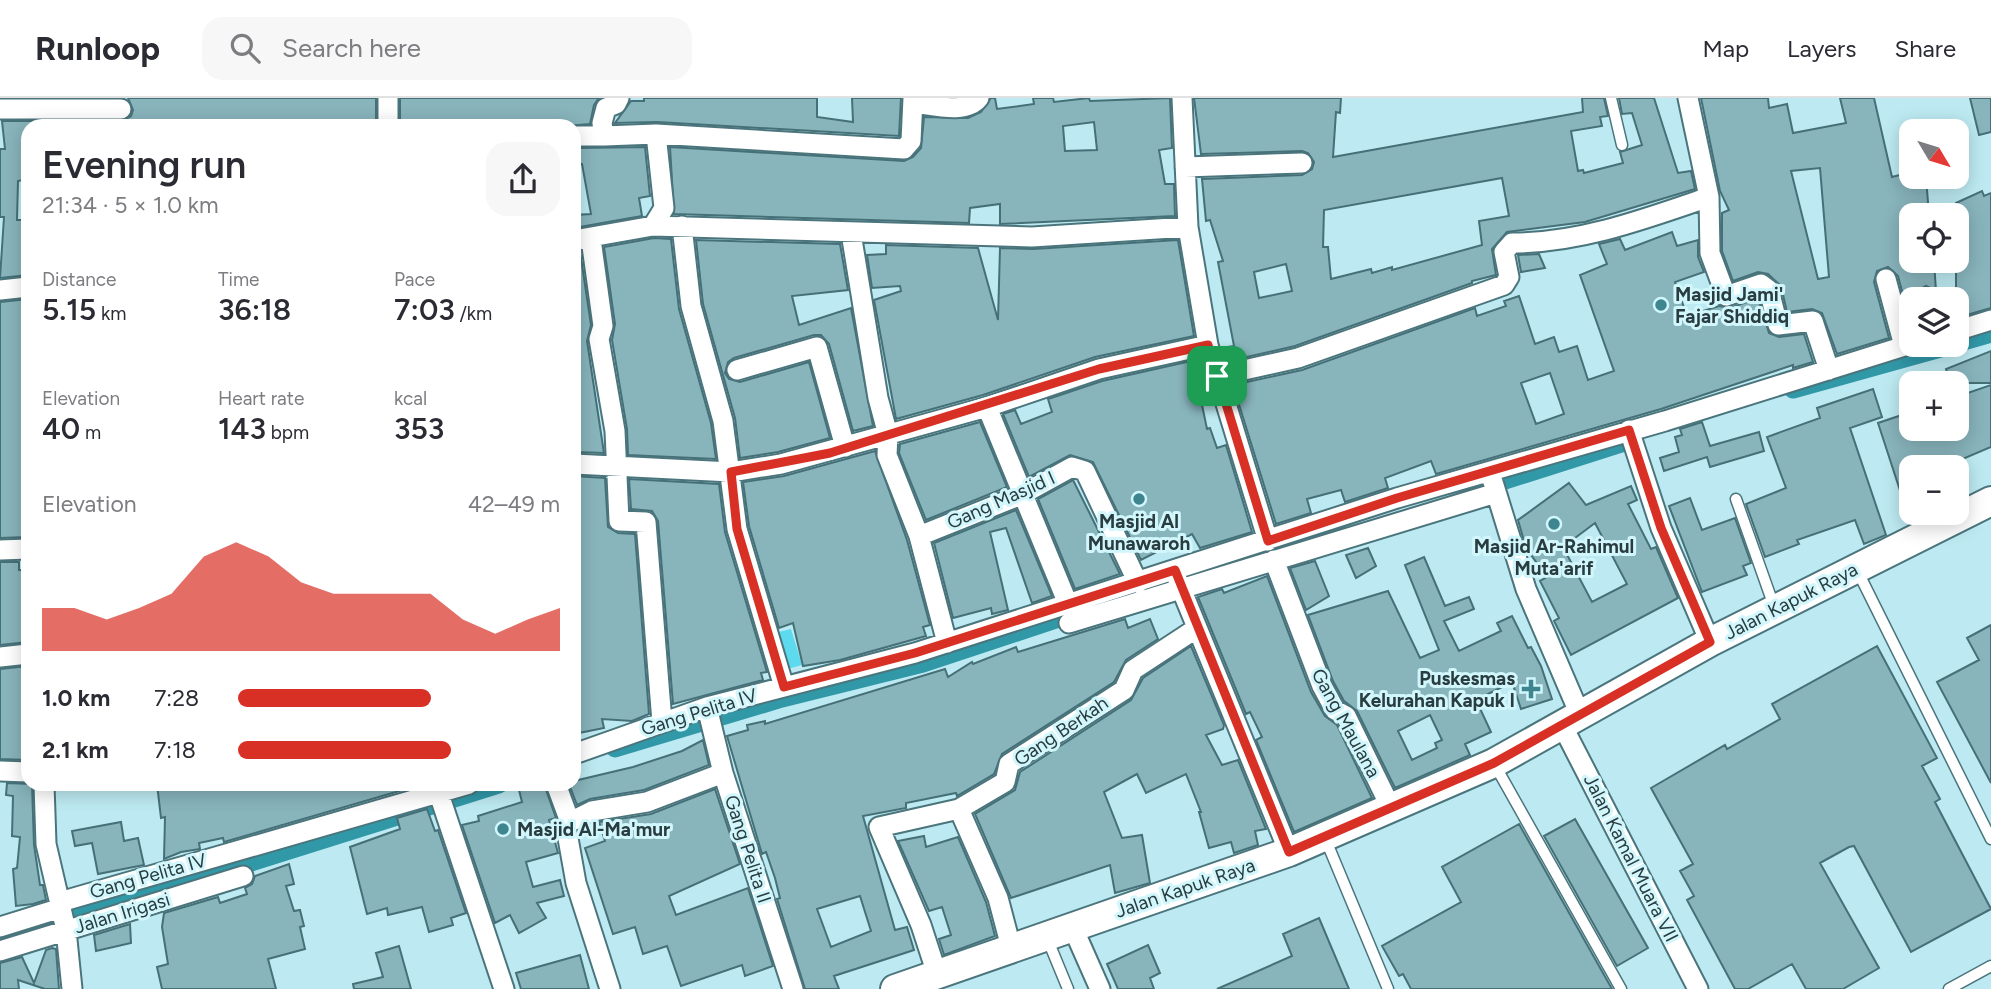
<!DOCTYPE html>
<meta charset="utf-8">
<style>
:root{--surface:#fff;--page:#f7f7f7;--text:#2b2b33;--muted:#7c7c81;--line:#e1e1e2;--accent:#d93025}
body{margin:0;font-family:Figtree,sans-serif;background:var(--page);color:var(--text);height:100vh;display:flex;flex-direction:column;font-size:26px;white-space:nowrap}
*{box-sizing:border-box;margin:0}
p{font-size:23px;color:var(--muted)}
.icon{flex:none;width:38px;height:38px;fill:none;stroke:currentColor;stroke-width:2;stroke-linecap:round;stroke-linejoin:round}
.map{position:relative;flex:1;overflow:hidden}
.panel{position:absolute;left:21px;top:21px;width:560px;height:672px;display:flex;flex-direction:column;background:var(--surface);border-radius:21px;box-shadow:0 4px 18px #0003}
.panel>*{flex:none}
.needle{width:46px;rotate:128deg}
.tools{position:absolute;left:1899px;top:21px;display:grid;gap:14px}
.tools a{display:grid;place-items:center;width:70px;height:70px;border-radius:14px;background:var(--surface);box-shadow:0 4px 18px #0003;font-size:35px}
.pin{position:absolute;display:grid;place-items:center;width:60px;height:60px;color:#fff;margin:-30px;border-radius:14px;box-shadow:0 4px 10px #0006}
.round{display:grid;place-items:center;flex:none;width:74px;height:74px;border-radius:21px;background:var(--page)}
.summary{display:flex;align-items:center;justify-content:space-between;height:119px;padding:0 21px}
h1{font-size:38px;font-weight:600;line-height:52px}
.stats{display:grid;grid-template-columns:repeat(3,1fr);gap:10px;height:119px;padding:7px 21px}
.stats div{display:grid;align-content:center}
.stats b{font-size:30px;font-weight:600}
.stats small{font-size:19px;font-weight:400}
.stats p{font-size:19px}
.chart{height:196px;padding:14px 21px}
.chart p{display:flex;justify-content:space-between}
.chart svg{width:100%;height:126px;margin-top:7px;fill:var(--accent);opacity:.7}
ul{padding:0 21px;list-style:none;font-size:23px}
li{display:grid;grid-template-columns:112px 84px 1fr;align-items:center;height:52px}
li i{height:18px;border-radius:9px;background:var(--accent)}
header{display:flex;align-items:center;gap:42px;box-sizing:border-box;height:98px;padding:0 35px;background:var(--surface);border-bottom:2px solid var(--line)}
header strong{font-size:33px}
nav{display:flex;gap:38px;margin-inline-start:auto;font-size:24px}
.search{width:490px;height:63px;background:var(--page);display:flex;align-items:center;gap:18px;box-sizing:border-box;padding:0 24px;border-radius:21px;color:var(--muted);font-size:26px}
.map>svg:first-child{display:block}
.green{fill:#5ddaee}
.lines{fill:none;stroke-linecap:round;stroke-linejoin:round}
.canal{stroke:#3198a8;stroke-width:19}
.building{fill:#88b4bc;stroke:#467077;stroke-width:2;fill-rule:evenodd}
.service-casing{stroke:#4b757c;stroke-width:13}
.minor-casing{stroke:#4b757c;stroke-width:23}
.secondary-casing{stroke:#4b757c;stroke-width:32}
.service{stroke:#fff;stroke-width:10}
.minor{stroke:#fff;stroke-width:19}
.secondary{stroke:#fff;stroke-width:28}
.route-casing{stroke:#fff;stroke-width:14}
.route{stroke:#d93025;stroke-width:9}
.poi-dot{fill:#3f8590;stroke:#d1f6fc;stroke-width:2.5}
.labels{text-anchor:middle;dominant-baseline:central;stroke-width:6;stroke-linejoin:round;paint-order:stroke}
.poi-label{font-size:19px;font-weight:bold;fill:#293c3f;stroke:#d1f6fc;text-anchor:start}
.street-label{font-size:19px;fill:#293c3f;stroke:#d1f6fc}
</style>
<header>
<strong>Runloop</strong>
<div class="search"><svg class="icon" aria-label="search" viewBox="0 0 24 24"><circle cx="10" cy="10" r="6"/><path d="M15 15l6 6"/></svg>Search here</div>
<nav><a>Map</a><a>Layers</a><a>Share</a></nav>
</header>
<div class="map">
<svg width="1991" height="891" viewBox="0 0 1991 891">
<rect width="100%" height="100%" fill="#bdeaf2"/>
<!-- green -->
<path class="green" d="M791,531L802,567L784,572L774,535Z"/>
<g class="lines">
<!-- canal -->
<path class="canal" d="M1956,245L1991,235
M1793,291L1951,247
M1480,390L1634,341
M1125,499L1334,435
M615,650L782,600L923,565L1086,511
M0,843L499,686"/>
</g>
<!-- building -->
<path class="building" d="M128,0H376V28H28V81L18,83L17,122H25L28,177L0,180L4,119H0V51H5L2,23H122L131,18L133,12Z
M400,0H599L594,7L590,26L567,28L400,27Z
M644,0H817V19L853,24L852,0H901L899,38L657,24L615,25L631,3H644Z
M991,0H995L997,11L1034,6L1033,0H1053L1054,4L1089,0L1090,3L1170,0L1172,50L1159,52L1165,86H1174L1175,118L1000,126V106L970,110L969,125L674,116L670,49L904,63L913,59L921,50L924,19L968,20L981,14ZM1094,24L1097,52L1065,53L1063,28Z
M1194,0H1341L1340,15L1336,14L1333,59L1583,14L1582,0H1604L1608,18L1600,19L1602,28L1571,33L1578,73L1583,72L1584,75L1623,65L1620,54L1642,47L1632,15L1622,16L1619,0H1654L1678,75L1691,73L1695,91L1585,124L1507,134L1492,151L1496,177L1472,183V185L1295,248L1229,263L1227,249L1234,248L1218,164L1223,163L1210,122L1206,123L1202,81L1302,77L1312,71L1314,64L1308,55L1302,53L1201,56ZM1502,80L1509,118L1479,123L1482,147L1392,172V169L1372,175L1371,171L1331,181L1328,149H1323L1324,112ZM1286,166L1292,193L1259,200L1254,174Z
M1701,0H1768L1769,10L1787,6L1793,35L1846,25L1840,0H1874L1892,79L1911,74V79H1926L1929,117H1911V163H1934L1936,193L1926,188L1917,193L1915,201H1911V227L1898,178L1888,169L1877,173L1874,184L1889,240L1837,256L1822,215L1812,211L1787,214L1781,188L1768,176L1758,174L1733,183L1722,153V115L1729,112L1720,93ZM1820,70L1829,179L1818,181L1791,73Z
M1970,0H1991V34L1979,37Z
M645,49L650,98L639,100L642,118L574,130V117L591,116L582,66H578V50Z
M1982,93L1984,98L1991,95V210L1956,220V105Z
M1672,134L1677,148L1698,142V159L1704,174L1675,184L1687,218L1719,208L1730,210L1758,200L1769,235L1779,239L1804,236L1813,264L1793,270V267L1661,311L1436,376L1431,363L1385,380L1388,390L1345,404L1341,392L1307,401L1311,415L1276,426L1233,287L1302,272L1475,210L1477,218L1506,208L1504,203L1519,198L1535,246L1554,239L1559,254L1577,248L1588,282L1614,273L1580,177L1607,166L1599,146L1620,141L1625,152ZM1550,275L1564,316L1536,326L1521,285Z
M654,140L671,141L679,211L711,325L716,361L628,357L627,331L612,242L615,226L604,149Z
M696,142L840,146L848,192L792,198L799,227L851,210L873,328L853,333L829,246L821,237H814L734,260L728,264L725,275L729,281L740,284L809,264L830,340L778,354L740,360L735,320L703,206Z
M1178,142L1194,238L1095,259L983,297L896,321L874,202L901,193L900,188L872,190L867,157L886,156V147L978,150L998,222L1000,150L1033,151Z
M580,153L591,227L587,243L604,355L574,354V154Z
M1539,156L1545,170L1521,174L1518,157Z
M28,201V439L0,440V204Z
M1991,253V285H1922L1947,274L1946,271Z
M1200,261L1203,272L1195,273L1207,331L1210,330L1217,350L1226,347L1252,434L1200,450L1192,436L1141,462L1093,364L1070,357L1029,379L1003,316L1015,312L1021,326L1052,314L1048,301L1102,283Z
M1991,287V349L1953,365L1954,369H1911V416L1908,417L1878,325L1911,314V331H1956V299Z
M1873,291L1882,319L1850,330L1886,437L1864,446L1855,422L1797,442L1799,446L1765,459L1746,406L1786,390L1767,339L1820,320L1817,310Z
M980,324L1007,389L926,422L899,355L900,346Z
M1702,324L1710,348L1759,334L1764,353L1710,369L1707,359L1664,373L1660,360L1679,354L1675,339L1682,337L1680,331Z
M875,353L907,442L930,527L923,529L926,538L840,562L803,568L793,525L779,530L749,428L743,384L784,378Z
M574,378L605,380L608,429L618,435L635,436L649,616L632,623L602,621L604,630L574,636Z
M629,381L719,386L725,434L767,574L761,575L763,582L673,606L658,423L652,413L631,411Z
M1073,382L1120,476L1075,491L1038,401Z
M1569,385L1586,407L1631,388L1637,402L1628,406L1651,451L1656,449L1678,500L1571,557L1554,523L1559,520L1540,483L1547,479L1526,450L1518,422ZM1595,425L1627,486L1592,504L1563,449Z
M1690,400L1702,432L1735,420L1751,465L1743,468L1747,477L1702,494L1669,408Z
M1016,412L1052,498L1032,505L1006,430L990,434L1008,512L992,516L991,510L953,520L934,445Z
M1368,450L1376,468L1356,480L1346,457Z
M1424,459L1445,508L1469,499L1474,511L1444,523L1459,553L1501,533L1497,525L1512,518L1528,550L1531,549L1541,568L1552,601L1521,611L1512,584L1476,602L1491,634L1465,646L1470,657L1395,690L1357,613L1344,603L1333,583L1308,517L1388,493L1420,560L1439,552L1405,467ZM1430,617L1442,642L1435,645L1437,650L1412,662L1398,633Z
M1315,463L1329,498L1306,512L1290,470Z
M0,464H19V472H28V544L0,547Z
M1267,478L1311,594L1325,618L1337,627L1372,700L1294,734L1256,642L1262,639L1250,614L1246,616L1198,499L1222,491L1224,495Z
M1125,521L1128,530L1150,521L1158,541L1126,562L1114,584L1002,656L994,676L957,698L956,695L906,705V710L863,718L895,832L907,829L914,852L834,878L839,891H805L777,801L780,800L775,780L766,754L762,756L727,638L748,632L747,627L765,623V626L945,571L948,579L972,564L973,566L1016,549L1018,554ZM860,798L871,833L831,849L817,811Z
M1991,527V685L1937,584L1979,562L1967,540Z
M1191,548L1224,627L1223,631L1206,637L1222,667L1238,662L1266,731L1255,733L1258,747L1234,755L1231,744L1209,750L1199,714H1201L1186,676L1146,695L1137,676L1104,694L1122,740L1142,737L1150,785L1115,795L1110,767L1011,800L975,716L1015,692L1020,674L1131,602L1143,580Z
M1877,548L1937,660L1922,668L1940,701L1935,704L1991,811L1911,854L1854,748L1849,749L1820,765L1879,870L1843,891H1806L1792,866L1748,891H1735L1687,802L1694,798L1680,773L1693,766L1651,690L1725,647L1727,651L1780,621L1772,606Z
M28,568V662L0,661V571Z
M703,642L709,667L644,692L590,701L577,707L569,686L574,683L633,669L682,653Z
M7,685L32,686L34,747L40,787H43L46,802L33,806L16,808L13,771L17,770L20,739L12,738L13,698L6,697Z
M157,686H420V687L224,744L223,740L199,745L200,751L181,754L164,761L165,719L161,720Z
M538,686H544L556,720L549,722L558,755L526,764L533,789L560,782L564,798L537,805L546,820L519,835L510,817L495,825L462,727L479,723L478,718L522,704L519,692Z
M715,691L740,766L669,798L676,817L748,790L773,868L745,878L742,867L681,888L667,848L643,856L635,829L613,836L585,750L605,743L599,724L651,716Z
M427,711L435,733L438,732L466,815L451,820L453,827L429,834L422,809L388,817L387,810L367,816L350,749L400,731L397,720Z
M1575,721L1648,850L1617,868L1544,738Z
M121,724L124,743L138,740L144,767L98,776L92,745L75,748L72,733Z
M1519,726L1612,891H1411L1403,876L1399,878L1382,848L1461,804L1442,769Z
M924,738L926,749L958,739L986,804L995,838L944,857L939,841L951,837L942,809L929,813L898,743Z
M289,766L294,786L286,788L294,813L300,812L304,828L300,829L305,851L268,861L276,891H162L157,869L168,866L162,829L164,815L218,799L220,805L247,796L245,790L252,786L255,778Z
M1319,820L1349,891H1217L1292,858L1283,836Z
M130,826L131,845L96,853L94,837Z
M1148,847L1160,875L1150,880L1154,891H1118L1107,866Z
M399,848L411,891H354L353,886L383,879L376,855Z
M52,850L56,851L59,891H45L18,882L19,891H0V865L22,859L34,885L46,852Z
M580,857L589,891H521L516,875Z"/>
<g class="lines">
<!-- service casing -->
<g class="service-casing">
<path id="service" d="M1611,0L1622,47
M1736,401L1775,511
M1857,472L1991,741
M1496,669L1621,891
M1325,740L1388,891
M1047,840L1068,891
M1949,891L1991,868"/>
</g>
<!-- minor casing -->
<g class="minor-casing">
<path id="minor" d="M388,0V28
M619,0L616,6L606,10L602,25L604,38L656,36L664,110L653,128
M1182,0L1188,129L1208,247L1268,443
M913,5C933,7 966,17 979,0
M0,11H121
M656,36L904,51L911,43L913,0
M574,38H604
M1185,69L1302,65
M1709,99L1710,155L1726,198L1761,186L1769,192L1778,227L1813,223L1829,272
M682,128L691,208L723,323L737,431L784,589
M851,135L878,300L888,337L887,357L919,438L947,545
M591,141L603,228L599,241L615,333L619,423L646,424L662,624
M574,142L653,128L1032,139L1188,129
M1886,181L1904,248
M0,192L28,189
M1927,200V201
M1956,233L1991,222
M737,272L817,249L845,349
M1217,278L1298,260L1504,187L1509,179L1504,154L1512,145C1580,145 1645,121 1709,99L1688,0
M987,309L1068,506
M1629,332L1661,430L1710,544
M574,366L731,374L781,366L987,309L1099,271L1208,247
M1493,384L1526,491L1581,619
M919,438L1021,397L1072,369L1085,373L1138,485
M0,452L28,451
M1274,462L1322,588L1335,612L1346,618L1391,710
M1178,483L1289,754
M1069,525L1496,395
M0,559L28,556
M707,609L723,675L793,891
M1563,629L1698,891
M574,656L707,609L915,555L1397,400L1665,323L1911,246
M0,673L28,674
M44,686L46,746L66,832L72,891
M556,686L570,724L566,729L576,785L610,891
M438,693L504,891
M959,711L998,800L1012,853
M570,724L592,713L647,704L723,675
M60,804L469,686
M0,829L61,810
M1073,830L1100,891
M0,853L243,778
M937,876L921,827L879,729L959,711L1005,684L1009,666L1124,592L1133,572L1197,530"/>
</g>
<!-- secondary casing -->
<g class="secondary-casing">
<path id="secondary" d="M895,891L1289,754L1494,665L1710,544L1991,403"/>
</g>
<!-- service -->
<use href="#service" class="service"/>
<!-- minor -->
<use href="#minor" class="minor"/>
<!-- secondary -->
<use href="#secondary" class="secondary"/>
</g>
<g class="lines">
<!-- route casing -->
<g class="route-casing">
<path id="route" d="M1208,247L1268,443L1397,400L1629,332L1661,430L1710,544L1494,665L1289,754L1175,472L915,555L784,589L737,431L731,374L830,355L1099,271Z"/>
</g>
<!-- route -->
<use href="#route" class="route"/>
</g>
<!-- markers -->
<g class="poi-dot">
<circle cx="1661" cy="207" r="7"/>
<circle cx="1139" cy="401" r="7"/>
<circle cx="1554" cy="426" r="7"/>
<path d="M1527.5 580.5h7v7h7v7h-7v7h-7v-7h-7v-7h7z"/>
<circle cx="503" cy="731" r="7"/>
</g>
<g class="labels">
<!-- poi labels -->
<g class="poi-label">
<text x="1675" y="196">Masjid Jami'<tspan x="1675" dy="22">Fajar Shiddiq</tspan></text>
<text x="1139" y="423" text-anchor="middle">Masjid Al<tspan x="1139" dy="22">Munawaroh</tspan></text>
<text x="1554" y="448" text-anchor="middle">Masjid Ar-Rahimul<tspan x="1554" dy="22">Muta'arif</tspan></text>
<text x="1515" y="580" text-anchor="end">Puskesmas<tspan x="1515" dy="22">Kelurahan Kapuk I</tspan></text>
<text x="517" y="731">Masjid Al-Ma'mur</text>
</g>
<!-- street labels -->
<g class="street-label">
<text transform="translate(1001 402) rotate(-24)">Gang Masjid I</text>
<text transform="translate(1791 503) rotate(-27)">Jalan Kapuk Raya</text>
<text transform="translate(699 614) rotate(-17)">Gang Pelita IV</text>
<text transform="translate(1346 625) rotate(61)">Gang Maulana</text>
<text transform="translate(1061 633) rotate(-34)">Gang Berkah</text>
<text transform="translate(748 751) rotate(72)">Gang Pelita II</text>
<text transform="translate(1631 760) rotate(63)">Jalan Kamal Muara VII</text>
<text transform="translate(148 778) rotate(-16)">Gang Pelita IV</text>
<text transform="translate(1185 790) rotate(-19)">Jalan Kapuk Raya</text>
<text transform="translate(122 815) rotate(-17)">Jalan Irigasi</text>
</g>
</g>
</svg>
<div class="tools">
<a><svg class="needle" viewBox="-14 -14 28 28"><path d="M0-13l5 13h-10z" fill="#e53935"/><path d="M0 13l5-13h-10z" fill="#7c7c81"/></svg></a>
<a><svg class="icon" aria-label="locate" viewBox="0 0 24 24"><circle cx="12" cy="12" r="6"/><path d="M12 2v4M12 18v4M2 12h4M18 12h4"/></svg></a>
<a><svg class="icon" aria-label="layers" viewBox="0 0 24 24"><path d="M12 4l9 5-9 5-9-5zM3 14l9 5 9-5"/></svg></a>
<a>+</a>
<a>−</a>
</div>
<div class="pin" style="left:1217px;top:278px;background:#1e9e55"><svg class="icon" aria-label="arrive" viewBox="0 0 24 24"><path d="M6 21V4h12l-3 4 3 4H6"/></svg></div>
<section class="panel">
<div class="summary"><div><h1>Evening run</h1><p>21:34 · 5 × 1.0 km</p></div><a class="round"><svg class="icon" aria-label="share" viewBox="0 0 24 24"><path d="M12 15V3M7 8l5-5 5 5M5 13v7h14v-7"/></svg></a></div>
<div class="stats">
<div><p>Distance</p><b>5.15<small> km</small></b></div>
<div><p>Time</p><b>36:18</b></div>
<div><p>Pace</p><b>7:03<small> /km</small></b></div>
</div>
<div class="stats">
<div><p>Elevation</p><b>40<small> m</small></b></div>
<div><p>Heart rate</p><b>143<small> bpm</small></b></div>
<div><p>kcal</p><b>353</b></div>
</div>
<div class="chart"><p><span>Elevation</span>42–49 m</p>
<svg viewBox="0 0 160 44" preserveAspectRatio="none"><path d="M0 44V29L10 29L20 33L30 29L40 24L50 11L60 6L70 11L80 20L90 24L100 24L110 24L120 24L130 33L140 38L150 33L160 29V44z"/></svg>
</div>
<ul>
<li><b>1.0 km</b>7:28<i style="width:60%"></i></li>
<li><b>2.1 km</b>7:18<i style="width:66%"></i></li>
</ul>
</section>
</div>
